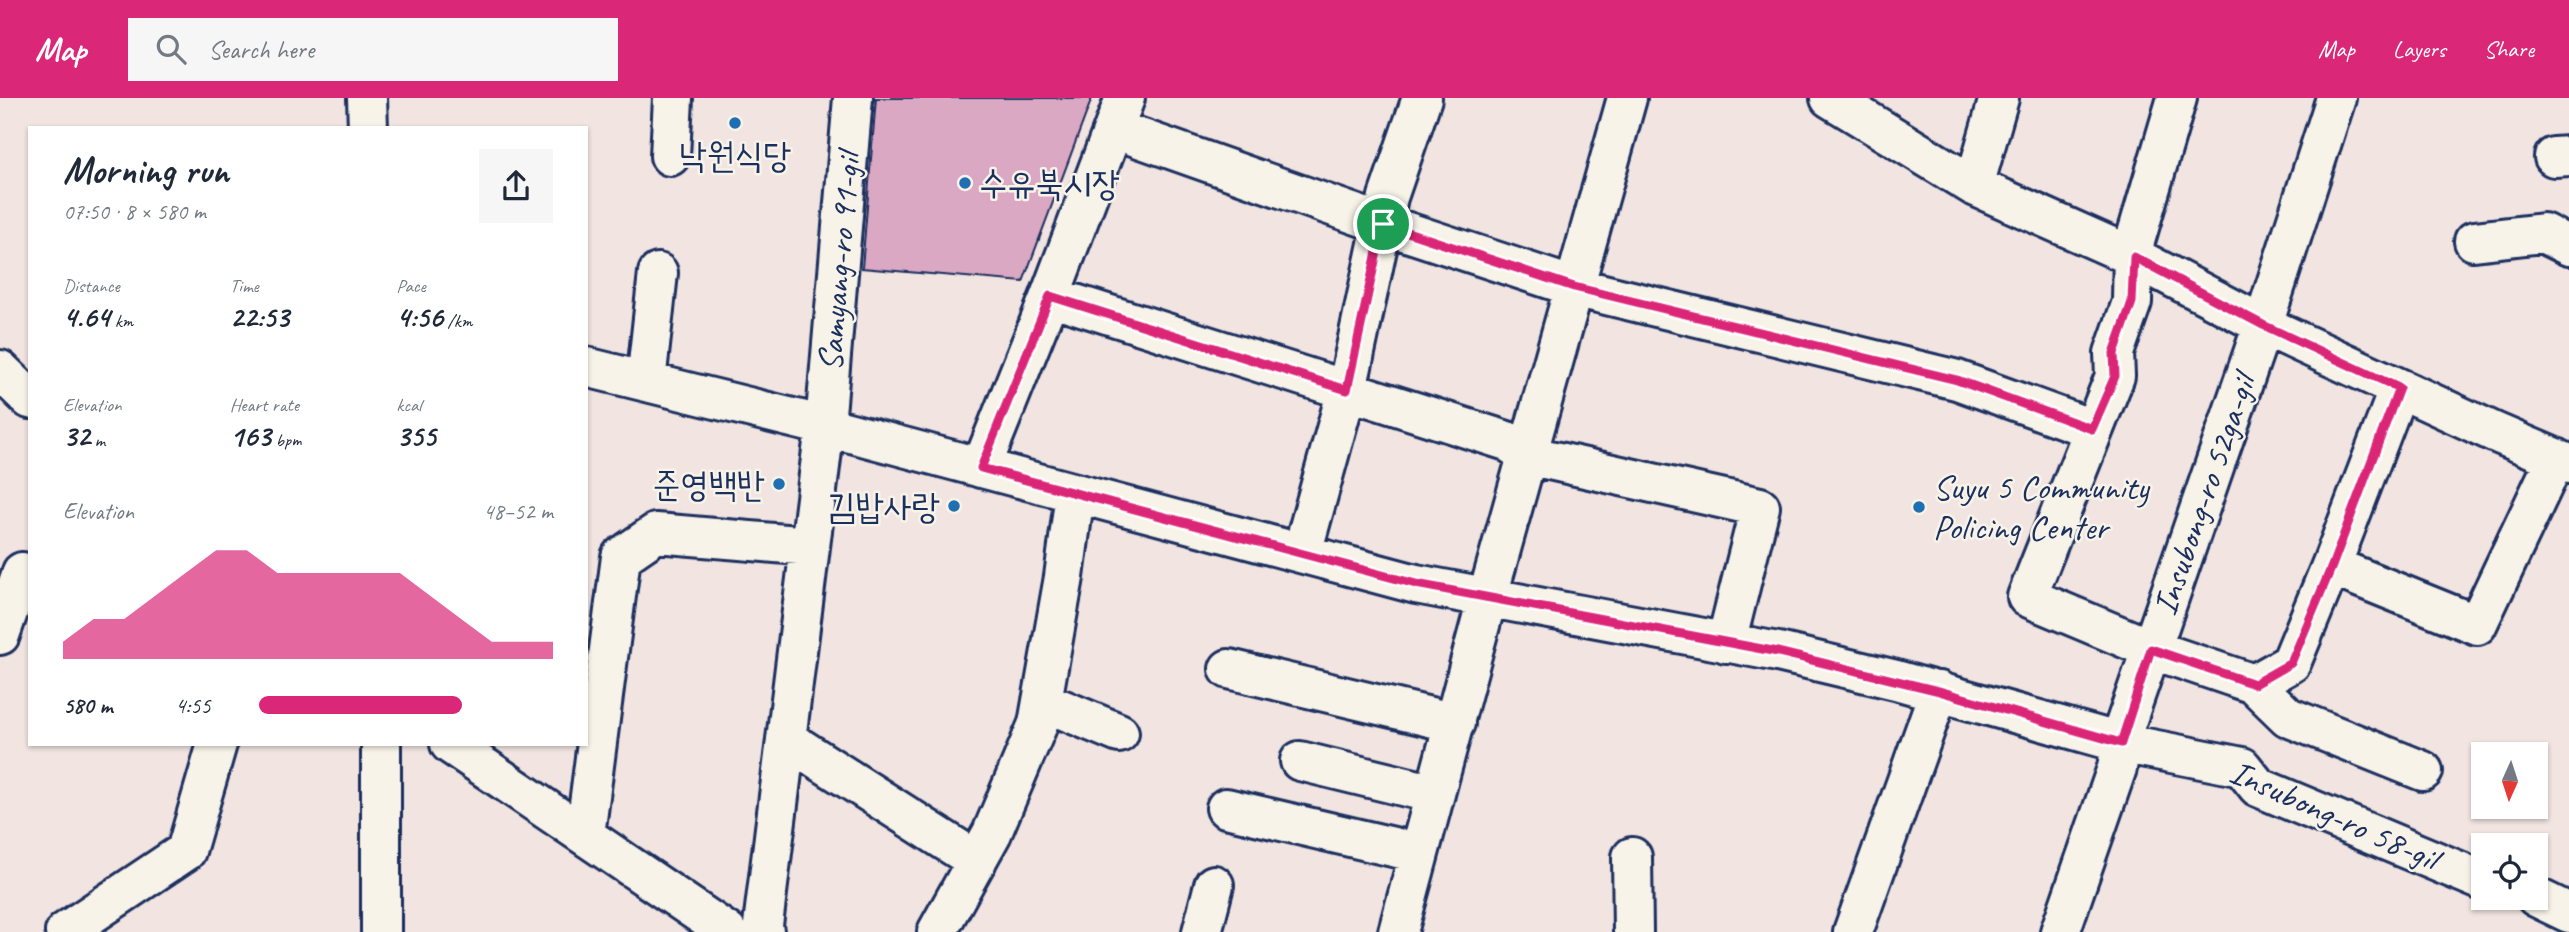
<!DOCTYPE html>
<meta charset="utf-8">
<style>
:root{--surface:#fff;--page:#f6f6f7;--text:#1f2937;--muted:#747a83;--accent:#db2777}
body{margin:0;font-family:Caveat,"Poor Story",sans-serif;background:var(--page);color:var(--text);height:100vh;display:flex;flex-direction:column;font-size:26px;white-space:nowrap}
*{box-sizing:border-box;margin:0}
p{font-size:23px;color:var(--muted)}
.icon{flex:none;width:38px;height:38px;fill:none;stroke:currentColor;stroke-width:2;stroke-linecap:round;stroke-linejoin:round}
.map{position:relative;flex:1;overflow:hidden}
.sheet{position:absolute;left:28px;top:28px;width:560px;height:620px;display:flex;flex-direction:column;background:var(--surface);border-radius:0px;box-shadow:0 2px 5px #0004}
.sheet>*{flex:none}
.needle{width:46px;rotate:183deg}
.buttons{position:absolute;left:2471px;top:644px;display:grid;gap:14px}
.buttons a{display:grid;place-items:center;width:77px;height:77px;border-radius:0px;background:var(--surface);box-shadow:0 2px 5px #0004;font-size:35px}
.pin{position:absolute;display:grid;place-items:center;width:60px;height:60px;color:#fff;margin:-30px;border:4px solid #fff;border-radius:50%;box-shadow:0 2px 7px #0007}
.round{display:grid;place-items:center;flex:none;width:74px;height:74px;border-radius:0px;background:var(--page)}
.overview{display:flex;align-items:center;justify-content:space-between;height:119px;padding:0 35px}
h1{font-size:38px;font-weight:700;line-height:52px}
.metrics{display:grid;grid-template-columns:repeat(3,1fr);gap:10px;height:119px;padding:7px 35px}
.metrics div{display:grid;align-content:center}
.metrics b{font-size:30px;font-weight:700}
.metrics small{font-size:19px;font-weight:400}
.metrics p{font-size:19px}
.chart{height:196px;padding:14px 35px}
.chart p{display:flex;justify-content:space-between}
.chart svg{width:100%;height:126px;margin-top:7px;fill:var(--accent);opacity:.7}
ul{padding:0 35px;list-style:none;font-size:23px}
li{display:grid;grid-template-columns:112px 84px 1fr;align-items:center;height:52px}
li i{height:18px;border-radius:9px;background:var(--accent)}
header{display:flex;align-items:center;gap:42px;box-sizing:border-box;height:98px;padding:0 35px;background:var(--accent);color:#fff}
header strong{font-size:33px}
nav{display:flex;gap:38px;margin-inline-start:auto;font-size:24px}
.search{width:490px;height:63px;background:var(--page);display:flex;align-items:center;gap:18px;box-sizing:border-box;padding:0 24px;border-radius:0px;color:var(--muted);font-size:26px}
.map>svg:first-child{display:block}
.building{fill:#dba8c3;stroke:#1b2f5e;stroke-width:2}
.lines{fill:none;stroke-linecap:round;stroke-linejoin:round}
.minor-casing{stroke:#1b2f5e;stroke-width:44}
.secondary-casing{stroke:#1b2f5e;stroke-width:44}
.minor{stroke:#f7f3e8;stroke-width:38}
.secondary{stroke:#f7f3e8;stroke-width:38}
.route-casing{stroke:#fff;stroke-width:14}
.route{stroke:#db2777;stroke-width:9}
.poi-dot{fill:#1f6fb2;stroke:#f7f3e8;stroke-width:2.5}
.labels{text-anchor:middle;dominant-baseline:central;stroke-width:5;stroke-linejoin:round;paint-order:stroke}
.poi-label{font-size:35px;fill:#1b2f5e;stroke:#f7f3e8;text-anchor:start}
.street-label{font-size:35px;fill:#1b2f5e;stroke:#f7f3e8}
</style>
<header>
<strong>Map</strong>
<div class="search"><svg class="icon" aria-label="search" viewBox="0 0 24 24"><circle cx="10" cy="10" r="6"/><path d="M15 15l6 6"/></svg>Search here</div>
<nav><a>Map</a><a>Layers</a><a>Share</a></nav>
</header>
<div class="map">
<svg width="2569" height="834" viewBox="0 0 2569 834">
<rect width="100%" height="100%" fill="#f1e4e1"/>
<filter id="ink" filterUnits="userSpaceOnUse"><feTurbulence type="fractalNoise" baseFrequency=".0143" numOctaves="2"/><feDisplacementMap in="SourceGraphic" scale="14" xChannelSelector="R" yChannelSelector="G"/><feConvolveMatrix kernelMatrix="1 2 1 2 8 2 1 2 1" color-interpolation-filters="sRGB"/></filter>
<g filter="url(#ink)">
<!-- building -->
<path class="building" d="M876,0H1092L1023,184L862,170Z"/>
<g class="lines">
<!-- minor casing -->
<g class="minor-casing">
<path id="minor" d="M1830,0L1974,88L2134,159L2263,227L2494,334L2569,366
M2177,0L2133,150L2132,204L2114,255L2115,278L2027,499L2151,551L2254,586L2288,619L2423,673
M1114,31L1383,126L1574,189L1957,282L2092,331
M670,58L673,0
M2554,59L2569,58
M1974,88L1999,0
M2474,143L2543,135L2569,148
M1050,198L1507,343L1527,357L1760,409L1726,545
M586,269L825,328L1416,486L1778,554L1896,582L2121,645L2242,669L2258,689L2483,783
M0,272L30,301
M646,284L658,175
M981,370L1050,198L1125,0
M1302,455L1347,292L1388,99L1422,0
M2331,468L2477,527L2556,360
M0,537L22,474L30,477
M1229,571L1455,625
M2254,586L2291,565L2331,468L2399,290
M1042,603L1119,635
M786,641L977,763
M450,646L727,834
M1300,663L1435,696
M1226,710L1419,755
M585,737L621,459L656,435L810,448
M1632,759L1633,834
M2536,799L2569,815
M65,834L186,753L217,646
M764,834L763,827L825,328L853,0
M937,834L992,735L1038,626L1064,479L1075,395
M1202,834L1214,787
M1398,834L1487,501L1627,0
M1853,834L1939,593
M2060,834L2117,670L2123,633L2263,227L2336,0"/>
</g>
<!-- secondary casing -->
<g class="secondary-casing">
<path id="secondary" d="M367,0L368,30
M381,834V646"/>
</g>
<!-- minor -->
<use href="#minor" class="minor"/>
<!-- secondary -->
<use href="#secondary" class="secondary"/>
</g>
</g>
<g class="lines" filter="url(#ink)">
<!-- route casing -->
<g class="route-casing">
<path id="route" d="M1383,126L1574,189L1957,282L2092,331L2115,278L2114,255L2132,204L2134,159L2263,227L2399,290L2332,468L2291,565L2254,586L2151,551L2121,645L1939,593L1778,554L1416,486L981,370L1050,198L1347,292Z"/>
</g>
<!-- route -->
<use href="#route" class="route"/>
</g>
<!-- markers -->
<g class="poi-dot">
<circle cx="735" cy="25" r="7"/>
<circle cx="965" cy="85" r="7"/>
<circle cx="779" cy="386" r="7"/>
<circle cx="954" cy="408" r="7"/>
<circle cx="1919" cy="409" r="7"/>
</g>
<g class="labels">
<!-- poi labels -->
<g class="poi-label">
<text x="735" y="57" text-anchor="middle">낙원식당</text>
<text x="979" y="85">수유북시장</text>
<text x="765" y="386" text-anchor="end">준영백반</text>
<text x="1933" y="389">Suyu 5 Community<tspan x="1933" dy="40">Policing Center</tspan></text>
<text x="940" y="408" text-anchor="end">김밥사랑</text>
</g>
<!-- street labels -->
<g class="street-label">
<text transform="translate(839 164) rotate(-85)">Samyang-ro 91-gil</text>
<text transform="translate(2204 397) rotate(-71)">Insubong-ro 52ga-gil</text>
<text transform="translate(2334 717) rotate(24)">Insubong-ro 58-gil</text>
</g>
</g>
</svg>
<div class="buttons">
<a><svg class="needle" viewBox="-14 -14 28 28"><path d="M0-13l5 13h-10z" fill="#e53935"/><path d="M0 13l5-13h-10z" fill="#747a83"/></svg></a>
<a><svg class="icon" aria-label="locate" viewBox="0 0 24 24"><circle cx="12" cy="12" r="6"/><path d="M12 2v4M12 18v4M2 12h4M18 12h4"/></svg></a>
</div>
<div class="pin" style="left:1383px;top:126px;background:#1e9e55"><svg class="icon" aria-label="arrive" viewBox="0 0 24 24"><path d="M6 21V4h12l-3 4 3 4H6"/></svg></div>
<section class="sheet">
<div class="overview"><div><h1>Morning run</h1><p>07:50 · 8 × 580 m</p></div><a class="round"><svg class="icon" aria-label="share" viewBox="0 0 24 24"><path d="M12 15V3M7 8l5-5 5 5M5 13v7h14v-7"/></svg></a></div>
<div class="metrics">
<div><p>Distance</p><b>4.64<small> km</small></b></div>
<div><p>Time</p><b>22:53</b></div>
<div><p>Pace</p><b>4:56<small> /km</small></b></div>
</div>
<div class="metrics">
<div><p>Elevation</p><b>32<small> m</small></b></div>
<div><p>Heart rate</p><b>163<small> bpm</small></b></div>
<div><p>kcal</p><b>355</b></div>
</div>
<div class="chart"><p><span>Elevation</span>48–52 m</p>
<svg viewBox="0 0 160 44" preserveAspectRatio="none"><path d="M0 44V38L10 30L20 30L30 22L40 14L50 6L60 6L70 14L80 14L90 14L100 14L110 14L120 22L130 30L140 38L150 38L160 38V44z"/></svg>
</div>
<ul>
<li><b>580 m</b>4:55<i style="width:69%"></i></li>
</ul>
</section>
</div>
